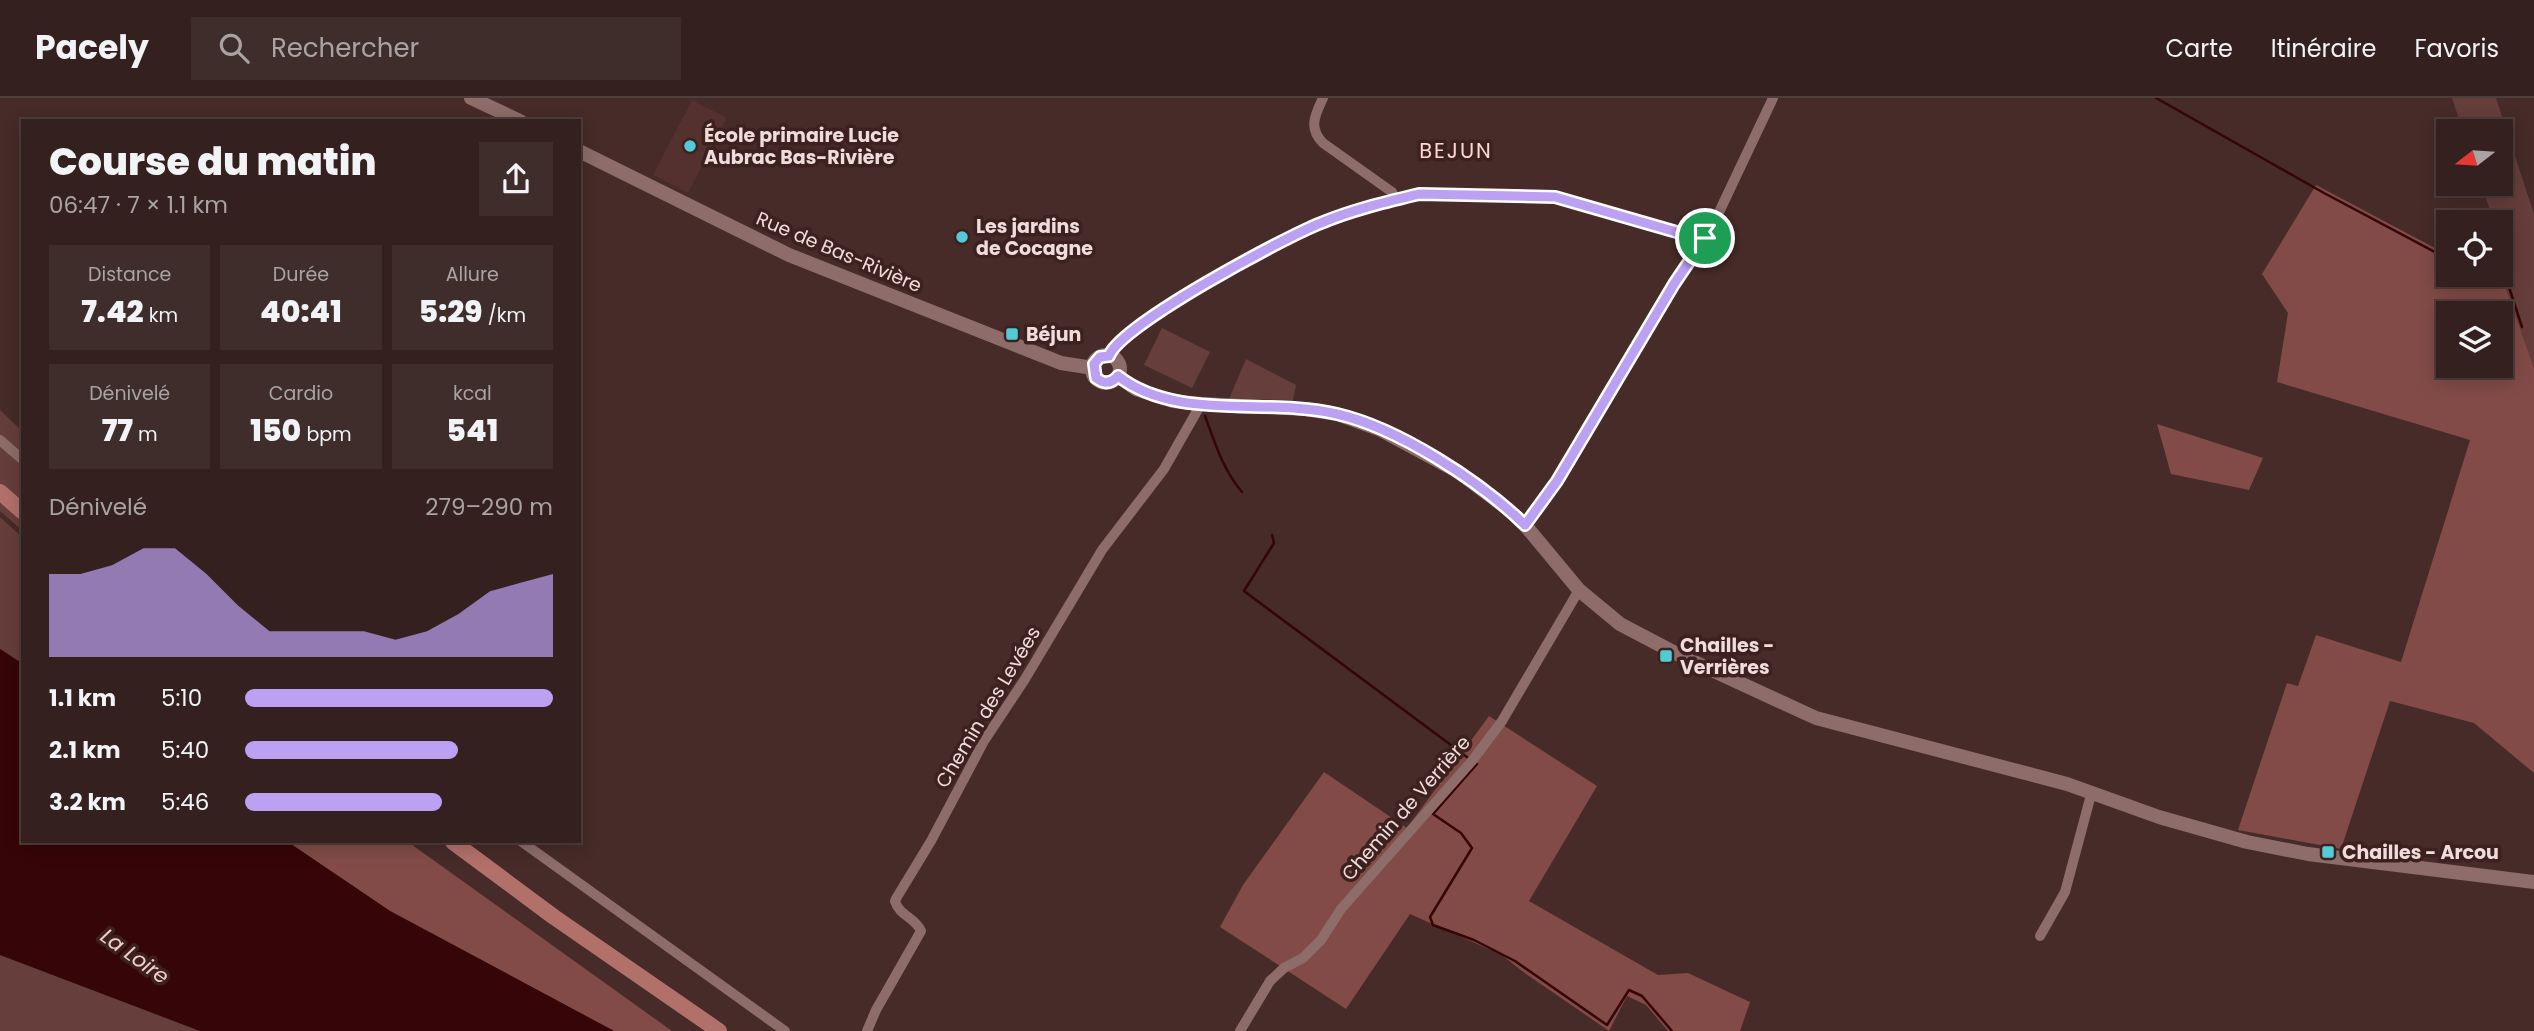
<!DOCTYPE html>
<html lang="fr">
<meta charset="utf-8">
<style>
:root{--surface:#34201e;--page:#3f2d2b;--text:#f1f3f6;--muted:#a9a3a4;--line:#4e3e3c;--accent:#bca0f2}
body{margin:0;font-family:Poppins,sans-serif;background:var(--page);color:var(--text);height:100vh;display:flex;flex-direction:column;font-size:26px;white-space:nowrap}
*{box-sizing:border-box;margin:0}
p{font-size:23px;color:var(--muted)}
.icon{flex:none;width:38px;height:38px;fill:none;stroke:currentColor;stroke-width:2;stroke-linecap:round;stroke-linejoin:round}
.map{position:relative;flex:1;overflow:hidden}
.sheet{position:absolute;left:21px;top:21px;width:560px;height:724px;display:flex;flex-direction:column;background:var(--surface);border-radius:0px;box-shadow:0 4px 18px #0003,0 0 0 2px var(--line)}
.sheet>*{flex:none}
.needle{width:46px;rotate:253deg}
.buttons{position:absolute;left:2436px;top:21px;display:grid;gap:14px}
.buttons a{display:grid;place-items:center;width:77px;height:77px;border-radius:0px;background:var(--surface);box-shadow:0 4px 18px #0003,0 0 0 2px var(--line);font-size:35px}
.pin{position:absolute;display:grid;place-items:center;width:60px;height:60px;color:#fff;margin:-30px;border:4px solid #fff;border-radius:50%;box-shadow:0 2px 7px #0007}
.round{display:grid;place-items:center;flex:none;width:74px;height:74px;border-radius:0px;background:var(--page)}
.headline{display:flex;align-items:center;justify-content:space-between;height:119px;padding:0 28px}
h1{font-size:38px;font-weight:800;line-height:52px}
.metrics{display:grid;grid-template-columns:repeat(3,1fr);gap:10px;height:119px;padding:7px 28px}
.metrics div{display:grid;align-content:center;border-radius:0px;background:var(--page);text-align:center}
.metrics b{font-size:30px;font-weight:800}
.metrics small{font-size:19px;font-weight:400}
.metrics p{font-size:19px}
.chart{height:196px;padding:14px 28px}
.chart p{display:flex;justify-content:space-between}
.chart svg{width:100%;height:126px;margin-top:7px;fill:var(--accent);opacity:.7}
ul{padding:0 28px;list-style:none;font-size:23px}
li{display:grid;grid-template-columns:112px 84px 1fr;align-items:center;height:52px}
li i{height:18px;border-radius:9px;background:var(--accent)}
header{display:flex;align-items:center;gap:42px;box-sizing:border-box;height:98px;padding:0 35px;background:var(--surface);border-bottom:2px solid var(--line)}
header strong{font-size:33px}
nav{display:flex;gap:38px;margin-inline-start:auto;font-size:24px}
.search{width:490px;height:63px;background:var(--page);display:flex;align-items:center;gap:18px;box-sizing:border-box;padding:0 24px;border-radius:0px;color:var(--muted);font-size:26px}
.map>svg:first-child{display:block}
.built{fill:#54302e}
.green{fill:#663e3b}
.forest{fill:#824b47;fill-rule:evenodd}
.water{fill:#360507}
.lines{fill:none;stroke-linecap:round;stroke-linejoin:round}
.stream{stroke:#360507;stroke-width:2.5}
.street{stroke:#8d6c69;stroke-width:10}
.secondary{stroke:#8d6c69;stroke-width:14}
.primary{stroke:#b2706b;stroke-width:16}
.route-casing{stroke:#fff;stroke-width:14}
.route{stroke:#bca0f2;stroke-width:9}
.poi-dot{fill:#52cbd7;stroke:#3c211f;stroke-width:2.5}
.labels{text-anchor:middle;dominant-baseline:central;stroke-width:7;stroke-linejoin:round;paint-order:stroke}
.poi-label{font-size:19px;font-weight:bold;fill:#f0dddb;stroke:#3c211f;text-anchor:start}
.street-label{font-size:19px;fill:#f0dddb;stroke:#3c211f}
.neighbourhood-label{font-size:21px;letter-spacing:2px;fill:#fbd6d2;stroke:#3c211f}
.water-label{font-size:21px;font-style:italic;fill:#f4cecb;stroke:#3c211f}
</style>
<header>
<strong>Pacely</strong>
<div class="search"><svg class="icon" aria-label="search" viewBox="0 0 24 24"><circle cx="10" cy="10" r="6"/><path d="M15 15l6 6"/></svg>Rechercher</div>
<nav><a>Carte</a><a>Itinéraire</a><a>Favoris</a></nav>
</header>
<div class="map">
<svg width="2534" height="933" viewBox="0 0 2534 933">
<rect width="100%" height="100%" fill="#462b28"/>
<!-- built -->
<path class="built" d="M692,2L727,20L688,95L653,77Z"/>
<!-- green -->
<path class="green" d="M2452,0H2496L2534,116V270L2504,185L2515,186L2501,144V124H2494L2481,86H2501V33H2463Z
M1162,230L1210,254L1192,290L1144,267Z
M1246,261L1296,287L1293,302L1229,301Z
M0,312L23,334V358L0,339Z
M0,346L23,366V407L0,387Z
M0,399L23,419V433L0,413Z
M0,419L23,440V566L0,551Z
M0,857L8,858L200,933H0Z"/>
<!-- forest -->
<path class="forest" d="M2316,87L2448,157V177H2485L2504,185L2534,270V675L2474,625L2390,603L2341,751L2238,732L2287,585L2298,588L2316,537L2401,564L2470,342L2277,284L2288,215L2262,176ZM2448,215H2501V268H2448Z
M2157,326L2263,360L2249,392L2171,376Z
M1489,618L1597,688L1529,803L1658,877L1688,875L1750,904L1740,933H1668L1646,907L1627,898L1609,933L1522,873L1502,857L1410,816L1346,911L1220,829L1243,787L1324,674L1407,730Z
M288,744H408L672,933H614L390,813Z"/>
<!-- water -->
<path class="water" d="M0,551L23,566V744H288L390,813L614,933H200L0,857Z"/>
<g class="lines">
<!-- stream -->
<path class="stream" d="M2156,0L2324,95L2448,161
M2479,177L2496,186L2507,183L2522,229
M1205,318C1215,345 1223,372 1242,394
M1272,437L1274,445L1244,493L1467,659
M1477,666L1433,716L1461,735L1472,750L1430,819L1433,827L1474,842L1515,863L1607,927L1629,892L1642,898L1672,933"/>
<!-- street -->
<path class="street" d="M1323,0C1315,17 1308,30 1323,45L1392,94L1396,102
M1109,258L1118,244L1181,201L1283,142L1347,116L1419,96L1555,99L1694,139L1705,140
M0,342L23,362
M1525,427L1557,383L1674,186L1712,129L1773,0
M522,744L785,933
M2040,838L2065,794L2092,693
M867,933L876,912L921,833C915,819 899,818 895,803L897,799L931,743L984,643L1025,581L1102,452L1164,371L1201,306
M1240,933L1270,883L1284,870L1303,860L1321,842L1341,811L1472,663L1502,623L1579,492"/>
<!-- secondary -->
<path class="secondary" d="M471,0L520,23
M579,53L789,157L1061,265L1093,270
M1092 271a14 14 0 1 1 28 0a14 14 0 1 1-28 0Z
M1118,278L1136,291L1173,303L1201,306L1305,311L1337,316L1381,332L1457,373L1508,411L1525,427L1579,492L1620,526L1677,556L1816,620L2067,686L2159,719L2247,744L2308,756L2534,784"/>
<!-- primary -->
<path class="primary" d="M0,394L23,414
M453,744L554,819L719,933"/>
</g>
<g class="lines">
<!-- route casing -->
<g class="route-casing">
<path id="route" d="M1419,96L1555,99L1694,139L1705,140L1674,186L1557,383L1525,427C1480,383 1398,330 1337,316C1267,299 1177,324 1118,278C1111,286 1104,286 1096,280L1094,266L1100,259L1109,258C1120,227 1285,139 1321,125C1352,112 1386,104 1419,96Z"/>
</g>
<!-- route -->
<use href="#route" class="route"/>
</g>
<!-- markers -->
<g class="poi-dot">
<circle cx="690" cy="48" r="7"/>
<circle cx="962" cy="139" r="7"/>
<rect x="1005" y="229" width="14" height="14" rx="3.5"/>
<rect x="1659" y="551" width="14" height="14" rx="3.5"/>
<rect x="2321" y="747" width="14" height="14" rx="3.5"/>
</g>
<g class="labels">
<!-- poi labels -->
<g class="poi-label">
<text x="704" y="37">École primaire Lucie<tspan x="704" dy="22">Aubrac Bas-Rivière</tspan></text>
<text x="976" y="128">Les jardins<tspan x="976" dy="22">de Cocagne</tspan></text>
<text x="1026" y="236">Béjun</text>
<text x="1680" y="547">Chailles -<tspan x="1680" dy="22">Verrières</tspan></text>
<text x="2342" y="754">Chailles - Arcou</text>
</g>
<!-- street labels -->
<g class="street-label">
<text transform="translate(839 154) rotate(23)">Rue de Bas-Rivière</text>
<text transform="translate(988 609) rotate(-59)">Chemin des Levées</text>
<text transform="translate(1406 710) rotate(-49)">Chemin de Verrière</text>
</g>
<!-- neighbourhood labels -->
<g class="neighbourhood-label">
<text x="1456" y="52">BEJUN</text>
</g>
<!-- water labels -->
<g class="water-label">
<text transform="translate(135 858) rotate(36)">La Loire</text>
</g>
</g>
</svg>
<div class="buttons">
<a><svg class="needle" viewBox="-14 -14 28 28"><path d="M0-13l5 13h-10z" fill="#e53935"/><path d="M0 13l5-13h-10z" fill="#a9a3a4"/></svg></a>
<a><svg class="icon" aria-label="locate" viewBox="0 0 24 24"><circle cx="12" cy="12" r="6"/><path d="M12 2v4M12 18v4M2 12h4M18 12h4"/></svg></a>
<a><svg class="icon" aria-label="layers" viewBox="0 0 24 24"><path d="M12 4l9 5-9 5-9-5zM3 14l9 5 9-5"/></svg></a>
</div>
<div class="pin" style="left:1705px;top:140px;background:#1e9e55"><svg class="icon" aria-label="arrive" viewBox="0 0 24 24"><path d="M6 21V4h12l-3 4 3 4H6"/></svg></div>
<section class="sheet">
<div class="headline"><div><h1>Course du matin</h1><p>06:47 · 7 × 1.1 km</p></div><a class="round"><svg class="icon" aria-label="share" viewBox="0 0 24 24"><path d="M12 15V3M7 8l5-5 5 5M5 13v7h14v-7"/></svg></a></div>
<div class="metrics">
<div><p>Distance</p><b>7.42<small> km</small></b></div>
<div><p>Durée</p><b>40:41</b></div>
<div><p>Allure</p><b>5:29<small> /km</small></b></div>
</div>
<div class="metrics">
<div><p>Dénivelé</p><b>77<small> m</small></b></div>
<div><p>Cardio</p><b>150<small> bpm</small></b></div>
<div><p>kcal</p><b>541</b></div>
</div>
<div class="chart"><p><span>Dénivelé</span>279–290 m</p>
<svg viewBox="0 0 160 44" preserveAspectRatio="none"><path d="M0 44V15L10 15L20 12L30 6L40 6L50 15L60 26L70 35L80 35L90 35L100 35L110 38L120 35L130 29L140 21L150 18L160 15V44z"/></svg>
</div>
<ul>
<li><b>1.1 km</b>5:10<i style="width:100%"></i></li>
<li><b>2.1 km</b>5:40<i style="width:69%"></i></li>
<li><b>3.2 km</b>5:46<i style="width:64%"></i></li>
</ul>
</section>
</div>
